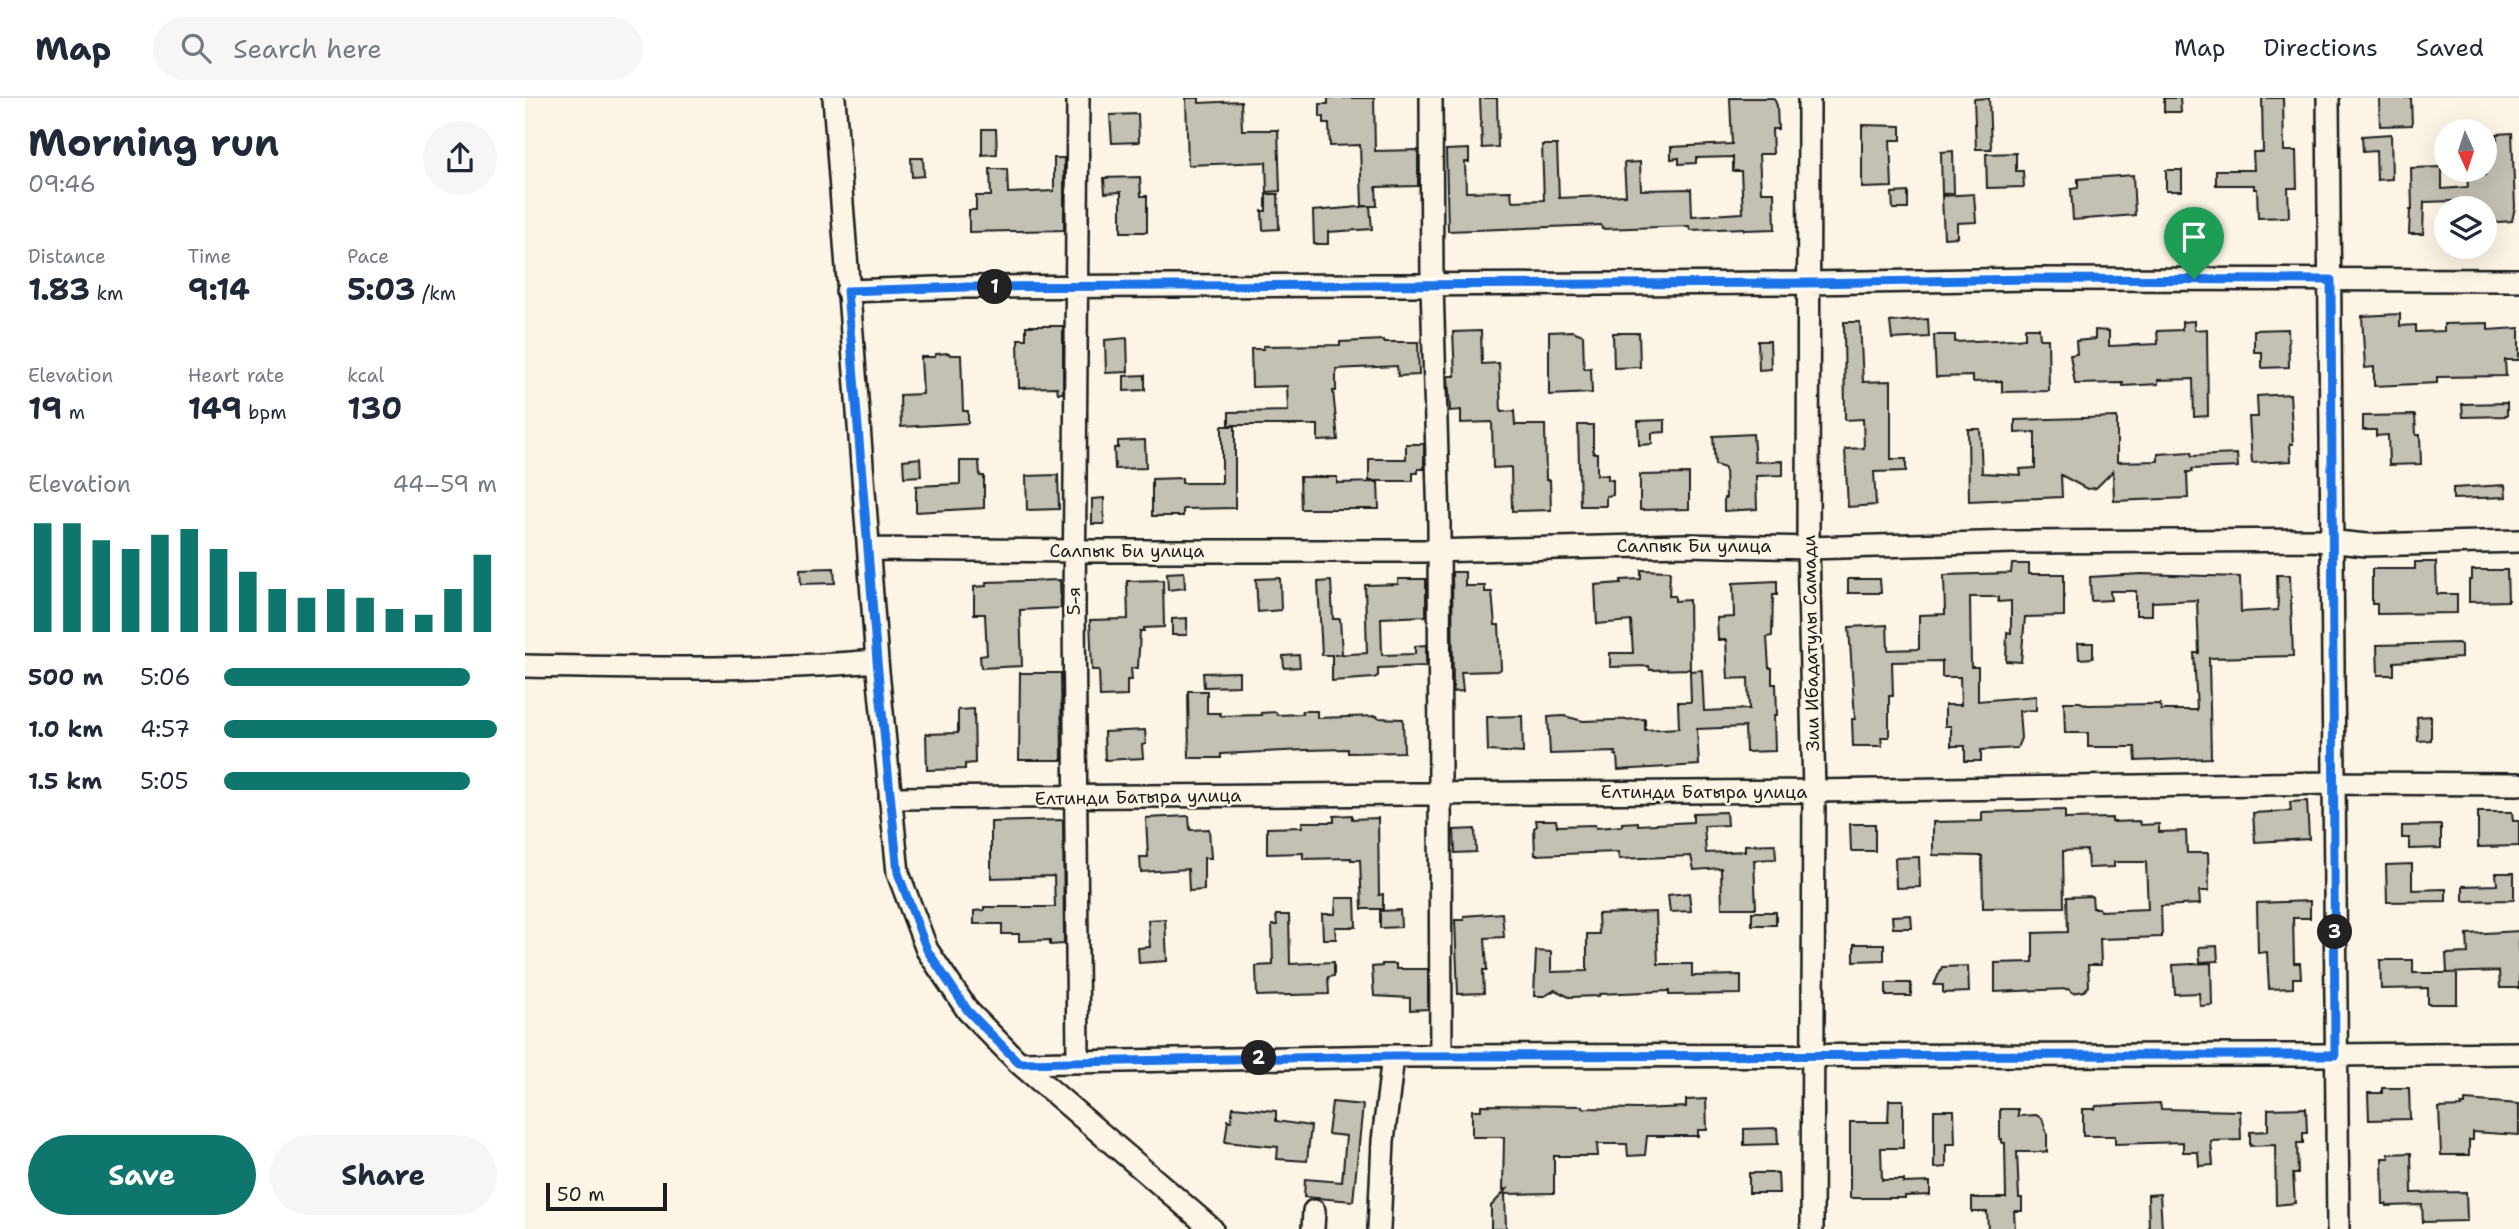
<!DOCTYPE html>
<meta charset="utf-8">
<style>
:root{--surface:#fff;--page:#f6f6f7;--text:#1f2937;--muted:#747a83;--line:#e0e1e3;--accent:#0f766e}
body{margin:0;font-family:"Shantell Sans",sans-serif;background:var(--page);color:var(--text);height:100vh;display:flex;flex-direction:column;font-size:26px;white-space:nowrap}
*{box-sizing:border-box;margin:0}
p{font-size:23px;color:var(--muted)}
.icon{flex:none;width:38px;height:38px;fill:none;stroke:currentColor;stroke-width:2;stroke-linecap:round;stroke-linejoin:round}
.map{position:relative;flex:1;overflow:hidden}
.drawer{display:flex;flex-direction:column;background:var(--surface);width:525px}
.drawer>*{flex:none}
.needle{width:46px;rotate:177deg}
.controls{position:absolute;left:1909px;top:21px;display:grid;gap:14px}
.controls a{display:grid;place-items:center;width:63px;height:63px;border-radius:50%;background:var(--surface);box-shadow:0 7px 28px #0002;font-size:35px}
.scale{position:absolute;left:21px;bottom:18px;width:121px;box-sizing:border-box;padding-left:7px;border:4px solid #1c1c1c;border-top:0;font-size:19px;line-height:24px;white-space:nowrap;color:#1c1c1c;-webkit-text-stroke:5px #fcf5e5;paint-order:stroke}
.pin{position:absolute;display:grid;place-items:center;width:60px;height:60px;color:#fff;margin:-72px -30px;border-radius:50% 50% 50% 0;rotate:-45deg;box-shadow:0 0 7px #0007}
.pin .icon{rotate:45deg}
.km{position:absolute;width:35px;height:35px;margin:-18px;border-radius:50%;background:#222;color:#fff;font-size:19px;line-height:35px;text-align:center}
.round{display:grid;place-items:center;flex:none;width:74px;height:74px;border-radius:37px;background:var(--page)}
.overview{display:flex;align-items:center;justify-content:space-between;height:119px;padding:0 28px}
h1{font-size:38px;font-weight:700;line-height:52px}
.metrics{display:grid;grid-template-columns:repeat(3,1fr);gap:10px;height:119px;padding:7px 28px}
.metrics div{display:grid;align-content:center}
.metrics b{font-size:30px;font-weight:700}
.metrics small{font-size:19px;font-weight:400}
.metrics p{font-size:19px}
.chart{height:196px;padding:14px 28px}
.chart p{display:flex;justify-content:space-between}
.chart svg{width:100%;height:126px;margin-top:7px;stroke:var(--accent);stroke-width:6}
.button{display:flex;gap:14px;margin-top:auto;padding:14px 28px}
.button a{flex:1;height:80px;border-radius:42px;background:var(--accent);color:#fff;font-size:28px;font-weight:700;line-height:80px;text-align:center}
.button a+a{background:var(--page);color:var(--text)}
ul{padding:0 28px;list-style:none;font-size:23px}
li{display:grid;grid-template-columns:112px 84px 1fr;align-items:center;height:52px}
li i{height:18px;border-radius:9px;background:var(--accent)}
header{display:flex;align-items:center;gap:42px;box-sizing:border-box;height:98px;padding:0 35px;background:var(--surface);border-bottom:2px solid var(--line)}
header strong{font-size:33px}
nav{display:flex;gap:38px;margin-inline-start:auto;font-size:24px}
.search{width:490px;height:63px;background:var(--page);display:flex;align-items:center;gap:18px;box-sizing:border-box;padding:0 24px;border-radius:38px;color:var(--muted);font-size:26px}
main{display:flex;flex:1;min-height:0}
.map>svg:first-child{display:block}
.building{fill:#c4c0b3;stroke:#1c1c1c;stroke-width:2}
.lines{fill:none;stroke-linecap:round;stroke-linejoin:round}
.minor-casing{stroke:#1c1c1c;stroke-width:26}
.minor{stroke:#fcf5e5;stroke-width:21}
.route-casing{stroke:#fff;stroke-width:14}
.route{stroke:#1a73e8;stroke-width:9}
.labels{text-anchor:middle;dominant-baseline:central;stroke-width:5;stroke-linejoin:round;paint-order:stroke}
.street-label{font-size:18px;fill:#1c1c1c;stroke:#fcf5e5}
</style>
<header>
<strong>Map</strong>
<div class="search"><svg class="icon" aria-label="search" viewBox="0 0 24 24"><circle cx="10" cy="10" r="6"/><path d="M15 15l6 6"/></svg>Search here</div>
<nav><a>Map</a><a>Directions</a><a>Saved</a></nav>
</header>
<main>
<section class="drawer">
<div class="overview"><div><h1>Morning run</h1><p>09:46</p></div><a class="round"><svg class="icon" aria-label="share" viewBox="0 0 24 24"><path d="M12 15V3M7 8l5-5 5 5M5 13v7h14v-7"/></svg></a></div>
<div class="metrics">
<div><p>Distance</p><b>1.83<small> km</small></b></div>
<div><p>Time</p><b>9:14</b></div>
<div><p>Pace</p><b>5:03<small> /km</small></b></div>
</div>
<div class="metrics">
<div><p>Elevation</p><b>19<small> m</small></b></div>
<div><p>Heart rate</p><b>149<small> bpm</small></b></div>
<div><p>kcal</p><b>130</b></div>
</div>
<div class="chart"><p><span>Elevation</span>44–59 m</p>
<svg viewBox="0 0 160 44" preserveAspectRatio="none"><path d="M5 44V6M15 44V6M25 44V12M35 44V15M45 44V10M55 44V8M65 44V15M75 44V23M85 44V29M95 44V32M105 44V29M115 44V32M125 44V36M135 44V38M145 44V29M155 44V17"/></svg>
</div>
<ul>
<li><b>500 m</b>5:06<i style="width:90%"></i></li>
<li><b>1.0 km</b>4:57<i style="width:100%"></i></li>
<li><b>1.5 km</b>5:05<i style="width:90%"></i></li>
</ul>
<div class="button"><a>Save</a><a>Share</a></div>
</section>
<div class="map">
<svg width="1994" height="1131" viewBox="0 0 1994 1131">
<rect width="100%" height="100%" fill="#fcf5e5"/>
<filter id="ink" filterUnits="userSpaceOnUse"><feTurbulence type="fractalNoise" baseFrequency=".0143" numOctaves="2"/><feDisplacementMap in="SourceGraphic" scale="14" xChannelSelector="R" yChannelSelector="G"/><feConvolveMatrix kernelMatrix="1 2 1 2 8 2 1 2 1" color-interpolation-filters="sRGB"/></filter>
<g filter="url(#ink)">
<!-- building -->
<path class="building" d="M661,0H674V5L716,3L717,32H753L755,93L742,94L741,64L663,67Z
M803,0H849L850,53L893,52V88L851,89L852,108H837L835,47L805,48L804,26H799V19H795V6H803Z
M955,0H972L973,49L957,50Z
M1205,0H1249L1252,8L1253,31H1247L1248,56H1234L1236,94H1249L1250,131L1219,132V130L1165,132L1164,128L1077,131L1076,127L923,133L921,52L944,51V64H940L941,94L986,93L987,103L1019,102L1017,47H1032L1034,100L1101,97L1099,65L1115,64L1116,92L1166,91L1167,118L1218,115L1216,73H1208V59L1171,60V65L1154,66V60L1146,61V49L1207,46Z
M1464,0L1466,51H1451L1449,1Z
M1639,0H1655L1656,14H1639Z
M1737,0H1758L1759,53H1771L1772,90H1763L1764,119L1733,120L1732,91H1729V87H1691V72H1729L1728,54H1738Z
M1854,0H1886L1887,27L1855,28Z
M613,16L614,44L587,45L585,17Z
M1337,27L1376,28V42H1365L1367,89L1337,90Z
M457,31H471L472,56L457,57Z
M1987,35L1990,109L1987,123L1960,125V110H1930L1929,103L1899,104L1898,136H1884L1885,112H1887L1886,70L1917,69V91L1943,89L1942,78L1960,77V42H1972V36Z
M1866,36L1867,81L1852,82L1851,53L1838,54L1837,38Z
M1428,53L1429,95L1417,96L1416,54Z
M1491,55V73H1498L1499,89L1462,90L1461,56Z
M386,60H398L399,78L387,79Z
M529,60H539V132L444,134V112H451V98H466L465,71H482L483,95L529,93Z
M1641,72H1657V93H1641Z
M1608,77L1610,117L1548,122L1546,91L1553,90V81Z
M615,79L616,98H622V134H596V94L580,95L579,80Z
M1383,94V111H1368L1367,95Z
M741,96H753L754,131L738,132L737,113H741Z
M1449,96L1451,124L1432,125V139L1419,140L1417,98Z
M845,108L847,131L803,134V146H789L788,113Z
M1875,216V228L1891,227V234L1919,233V226L1963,225V232L1994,230V262H1980L1981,278L1912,279V285L1849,288V269L1840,270L1837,218Z
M1403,221L1404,239L1367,241L1365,224Z
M1669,223V232L1682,231L1683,318L1669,319L1668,281L1633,282V286L1598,288V285L1550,286L1545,257L1552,256L1551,243L1570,241V232L1584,233V248L1633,246L1632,233L1657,232V224Z
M1319,224H1335L1338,284L1366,283V361H1381V373L1349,374L1351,407L1323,409L1320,351L1339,350L1338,321L1320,322Z
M501,228H538V295H533L532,289L494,290L493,241H501Z
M1500,230H1514L1515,241H1523L1524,293L1477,294V283L1448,284V278L1411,279L1409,237H1430V244L1490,241L1500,240Z
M1763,231L1764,269L1737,270V254H1729V232Z
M956,233L957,266L974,265L976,314L989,313L990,327H1020L1021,382H1025L1026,412L987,413L986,369L968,370L967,324L936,325V312L925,313L923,278H930L928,234Z
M1047,233L1058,237L1059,271L1066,270L1067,295L1024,297V234Z
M1088,235H1114L1115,269L1089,270Z
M602,240L603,274L581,275L580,242Z
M858,242V244H893L894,277L873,278L872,268L811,271V293H808L813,342L793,343V327H704V314L763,313L762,288L727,289L726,251H738V248L815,247V244Z
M1233,243H1245L1246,271L1234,272Z
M424,255L425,257H436L438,313H443V325L376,329L375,297L398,296L396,259H410L411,256Z
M620,277V292L599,293V278Z
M1765,296L1768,346H1765L1766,363L1727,365L1724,319H1733L1732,298Z
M1982,305V318L1938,319L1937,306Z
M1890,317L1891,337H1895L1896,366L1864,367L1863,337L1851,338V332H1838V318Z
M1592,319V364L1633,363V356L1666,354L1667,358L1712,356L1713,369L1667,371V374H1662L1663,400L1589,403L1588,373L1571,390L1562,391L1536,377L1537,399L1444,403L1443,331H1455L1457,375L1496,377L1495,371L1510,370V334L1490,335V322Z
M1140,322V334L1127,335V346L1114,347L1113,323Z
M1053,327H1068V355H1072V377H1083V382H1088V397L1081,398V408H1055Z
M697,328H710V410L658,411V418H627V381L657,380V385H697Z
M1228,336L1230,364L1258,363V377L1231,378L1232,411L1199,413V400H1201L1200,370L1190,367L1188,338Z
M620,342L621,370L590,371L589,350H593V343Z
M881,346H899V371H893V375H888V383H844V361H881Z
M395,360L396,378L379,379L378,362Z
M435,363H454L455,378H459V410L391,414V388L435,386Z
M1164,376V411L1115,412V377Z
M533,377L534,411L502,412L501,378Z
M775,379H812V385L853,384L854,411H776Z
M1980,387L1981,399L1928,401V390Z
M579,400V426H567V401Z
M1890,464H1911L1912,496H1932V515L1852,516V506H1847V471H1890Z
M1487,466H1504V476H1539V518L1500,519L1496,564L1481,563L1482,534L1486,535V503L1473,504V499H1445L1446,569H1453V603L1511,598V612L1494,613L1496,640L1492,650L1456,652V663H1440V648H1426V628H1420V607H1436L1435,579H1417V563L1367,564L1368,598H1364V639H1356L1357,648H1328L1327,621H1330L1324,529L1362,527L1363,552L1394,551V517L1420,516L1419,477L1486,475Z
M309,470L310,485L276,486L275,471Z
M1116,472L1145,473L1144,498H1150V503L1164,502L1165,571L1125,572L1124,568L1085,569V555H1108L1106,523L1072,526L1070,487L1096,485V482L1116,481Z
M1947,472H1982L1983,503L1944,504V482H1947Z
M659,474L660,490L643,492L642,475Z
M927,474H940V488H960V494H967L970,527H974L976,571L973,573L936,574L938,593L928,594Z
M1616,476L1715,479L1716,514L1753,512L1752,477H1765L1768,558L1684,560L1686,660L1611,663L1610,649H1563V635H1540L1539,604H1555L1562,607L1635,606L1636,612H1672L1669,555H1674L1672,502L1627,504V517H1611V493H1585L1586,502L1566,503L1565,479Z
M755,480L756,512L733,514L731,481Z
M873,481H901V518L856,520L857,557L890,556V548L901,547V568L853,570V578L849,580L807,583V557H797L793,484L806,483L808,521H815L817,556L809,557L842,555L840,487L873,486Z
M1323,481H1355L1356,495H1323Z
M535,482L536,510L495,512L497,568L456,570L455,558L462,557L460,516H449V489L461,488V484Z
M638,482L639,529L619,530V533H615L613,570H606L607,582H602V598L575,599L574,572H567L565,522L603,521L602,483Z
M1252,483V497H1248L1247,538L1242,539L1244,570H1247V586H1251L1252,617H1249L1250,653L1221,654L1220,629L1172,631L1174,667L1093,672L1092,657H1090V654L1025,656L1023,619L1039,618L1058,623L1120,621V632L1154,630L1153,604H1166L1165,573L1177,572L1179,613L1224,611L1223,580L1203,581L1201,542H1193L1192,520L1209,519L1208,485Z
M662,520V537H647V521Z
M1553,545H1568V560L1554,561Z
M1933,545L1936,547V560L1869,564V577H1853L1852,547Z
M774,557L775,569L759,570L758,558Z
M714,574V588L679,589L678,575Z
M495,575H536L537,662H494Z
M663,593H682V615H695V618L737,617L736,615L751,614L752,617L777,616V613H792V620L852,618L853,620L878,621L879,654L823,655V651L781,652L696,656V660H664Z
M449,611L450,665L440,666V671L402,672L401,636L433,635V612Z
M997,618L998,655L963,653L962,619Z
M1906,618V642L1893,643L1892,619Z
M620,632L621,646L617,647L618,660L580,662L579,634Z
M1782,703L1784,741L1730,744L1728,715L1766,713L1765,704Z
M1540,712V721L1587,720V724L1614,723L1616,727L1634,726V734L1661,733L1662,755H1683L1684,793H1674L1675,806L1636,808L1637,839L1575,841L1576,867H1563L1564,888L1559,893L1548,895L1543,891L1470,894V865L1508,864V835L1543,834L1542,799L1567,798L1568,810H1574L1575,813L1623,811L1621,764H1589V769L1563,770L1562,752L1538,753L1539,809L1458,810L1457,758L1408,757V724L1457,723V714Z
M1201,714L1202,727L1179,728L1181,755L1220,753V747L1250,746L1251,761L1229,762L1231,810H1197L1196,770L1169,772L1166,758L1094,761L1093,754L1010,757L1009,730L1012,728L1011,722H1031L1032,728L1070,727L1071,730L1097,728V725L1113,724V727L1168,724V715Z
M1953,714H1987L1988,723H1994V748L1953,749Z
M827,717V721L853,720L854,797L858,796V811H837L835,762H826V760L778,761V755L742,756V730L777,729V724H809V718Z
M664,718L665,732L684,731L686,760H679V792L664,793L663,771L616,774L615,759H623L621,720Z
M538,722L539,846L525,847V842L494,843V836H477V826H449V813L459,812V809H530L529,778L466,780V724Z
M1325,726H1350V753H1326Z
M1916,727V750L1884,751V740H1877V728Z
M950,731L951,754L930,755L929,732Z
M1394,759L1395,789L1371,790L1370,760Z
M1887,766V792L1921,791V803L1862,804L1861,767Z
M1971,775H1989V802L1938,803V788L1972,787Z
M1164,795L1166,813L1145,814L1143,797Z
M811,800H830L831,829H810L811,841H798L797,816H810Z
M1785,803V820H1768L1769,865H1775L1776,880H1768V890L1744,891L1742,854L1733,855L1732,805Z
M875,812L876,829L855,830V813Z
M1131,814L1133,866H1167V878L1216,877V896L1144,897V893L1074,896V898L1044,899L1030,892L1020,898H1009L1011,853L1026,854V874L1062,873V836H1074L1073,816Z
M1227,814H1251V827H1227Z
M977,815L979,839L960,840L962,872H958L959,895L933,896L930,822H939V818Z
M751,817H764L765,866L809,864V878L803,879L804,896L732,898L731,868L748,867L747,827H752Z
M1386,817L1387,830H1368L1367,818Z
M640,821L642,863L614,865L613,850L625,849L623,822Z
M1994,833V890H1975L1974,873L1922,875L1921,856L1943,855L1942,836Z
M1329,846H1359V862L1329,863Z
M1692,848L1693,863L1675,864L1674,849Z
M1855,862H1888V875H1932V906H1903V890L1856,891Z
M1686,865L1687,907L1675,908L1674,895L1650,896L1648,867Z
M857,866H871V871H903V911L885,912V900L849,898L847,869L857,868Z
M1443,868L1444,894L1418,895V887H1409L1417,869Z
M1361,885H1386V898H1361Z
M1857,990H1884L1885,1021L1844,1022L1843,995H1857Z
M1181,1001L1182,1032H1173V1038H1122L1120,1057L1103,1058L1102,1046H1072L1073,1058H1029V1095L980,1096L981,1131H966V1108L982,1091L978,1092L979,1039H947V1012H956V1007L1057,1008V1010L1114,1011L1161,1009V1002Z
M1364,1002H1378V1050H1356L1357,1082H1379V1085L1405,1084V1097L1380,1098V1100H1325V1024H1363Z
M1940,1002L1994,1006V1037L1948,1034V1042H1944V1057H1916L1914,1010L1936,1009V1007H1940Z
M807,1004L838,1007L828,1103L779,1099L780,1081L817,1084L821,1038L803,1036Z
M1635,1005L1636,1011L1715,1013L1716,1042L1686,1043L1688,1067L1674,1068L1673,1054H1658V1044L1590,1046V1038H1558V1011H1570L1571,1008Z
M708,1009L751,1013V1023L786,1028L782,1063L752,1061L753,1049L700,1044L703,1022L706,1023Z
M1781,1010L1782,1035H1778V1045H1772L1773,1076H1768L1770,1105L1751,1107L1750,1047L1725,1048V1034L1743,1033V1011Z
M1475,1011H1493V1018L1511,1017L1517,1020L1522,1036V1054H1492L1494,1100H1497V1113H1489L1490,1131H1463L1462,1114H1447V1100H1481L1480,1045H1477V1041H1475Z
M1409,1012H1429L1430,1046H1421V1069L1409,1070Z
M1252,1030L1253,1046L1219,1047V1031Z
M1886,1055L1887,1095L1941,1094L1942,1123L1898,1124L1897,1107L1862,1108V1106H1858L1857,1060H1864L1863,1056Z
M1224,1075H1253L1254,1095H1224Z
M1635,1096L1637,1131H1624L1623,1097Z"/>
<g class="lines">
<!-- minor casing -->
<g class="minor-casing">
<path id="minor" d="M309,0L352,563L373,775L402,852L443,913L494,965L687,1131
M906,0L907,187L914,426L916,958
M1284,0L1283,450L1289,693L1287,1131
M1803,0L1813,1131
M322,193L441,189L1284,185L1505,181L1994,182
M344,451L550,453H903L1159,447L1283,450L1490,444L1792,442L1841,447L1994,443
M0,568C117,570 235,573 352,563
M365,700L1289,693L1810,685L1994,686
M553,964L549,511L553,0
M494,965L868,958L1810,957L1994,955
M788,1131L789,1113
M854,1131L858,1043L868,958"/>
</g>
<!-- minor -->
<use href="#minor" class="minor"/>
</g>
</g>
<g class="lines" filter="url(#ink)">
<!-- route casing -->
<g class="route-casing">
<path id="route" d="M1505,181L1806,182L1810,957L868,958L494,965L443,913L402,852L373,775L352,563L322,193L441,189L1283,185Z"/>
</g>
<!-- route -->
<use href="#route" class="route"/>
</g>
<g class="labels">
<!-- street labels -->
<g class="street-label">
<text x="1169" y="448">Салпык Би улица</text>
<text x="602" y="453">Салпык Би улица</text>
<text transform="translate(549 503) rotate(-90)">5-я</text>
<text transform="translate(1286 545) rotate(-91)">Зии Ибадатулы Самади</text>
<text x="1179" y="694">Елтинди Батыра улица</text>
<text transform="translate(613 699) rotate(-1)">Елтинди Батыра улица</text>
</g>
</g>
</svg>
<div class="controls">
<a><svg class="needle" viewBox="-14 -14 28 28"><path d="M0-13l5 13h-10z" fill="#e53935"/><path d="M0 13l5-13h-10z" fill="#747a83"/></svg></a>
<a><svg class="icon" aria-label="layers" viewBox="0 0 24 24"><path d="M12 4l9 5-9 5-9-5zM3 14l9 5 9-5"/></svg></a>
</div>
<div class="scale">50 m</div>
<div class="pin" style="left:1669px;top:181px;background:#1e9e55"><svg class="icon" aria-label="arrive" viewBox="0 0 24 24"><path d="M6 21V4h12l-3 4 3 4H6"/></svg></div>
<b class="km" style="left:470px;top:189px">1</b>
<b class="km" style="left:734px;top:960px">2</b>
<b class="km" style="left:1810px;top:834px">3</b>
</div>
</main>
